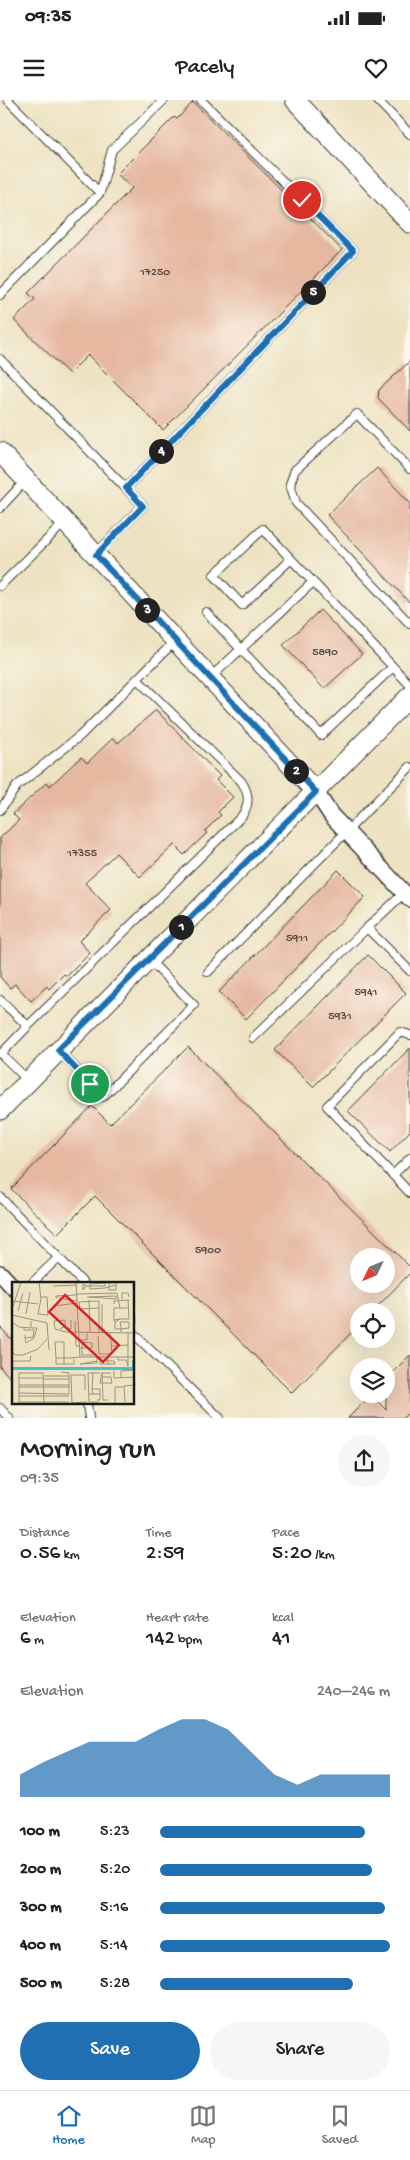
<!DOCTYPE html>
<meta charset="utf-8">
<style>
:root{--surface:#fff;--page:#f6f6f6;--text:#222;--muted:#767676;--line:#e0e0e0;--accent:#1f6fb2}
body{margin:0;font-family:"Gochi Hand",sans-serif;background:var(--page);color:var(--text);height:100vh;display:flex;flex-direction:column;font-size:19px;white-space:nowrap}
*{box-sizing:border-box;margin:0}
p{font-size:16px;color:var(--muted)}
.icon{flex:none;width:28px;height:28px;fill:none;stroke:currentColor;stroke-width:2;stroke-linecap:round;stroke-linejoin:round}
.map{position:relative;height:1318px;overflow:hidden}
.side{display:flex;flex-direction:column;background:var(--surface);flex:1}
.side>*{flex:none}
.needle{width:32px;rotate:227deg}
.buttons{position:absolute;left:350px;top:1148px;display:grid;gap:10px}
.buttons a{display:grid;place-items:center;width:45px;height:45px;border-radius:50%;background:var(--surface);box-shadow:0 5px 20px #0002;font-size:25px}
.pin{position:absolute;display:grid;place-items:center;width:42px;height:42px;color:#fff;margin:-21px;border:2px solid #fff;border-radius:50%;box-shadow:0 1px 5px #0007}
.km{position:absolute;width:25px;height:25px;margin:-12px;border-radius:50%;background:#222;color:#fff;font-size:14px;line-height:25px;text-align:center}
.round{display:grid;place-items:center;flex:none;width:52px;height:52px;border-radius:26px;background:var(--page)}
.summary{display:flex;align-items:center;justify-content:space-between;height:85px;padding:0 20px}
h1{font-size:28px;font-weight:600;line-height:38px}
.stats{display:grid;grid-template-columns:repeat(3,1fr);gap:8px;height:85px;padding:5px 20px}
.stats div{display:grid;align-content:center}
.stats b{font-size:21px;font-weight:600}
.stats small{font-size:14px;font-weight:400}
.stats p{font-size:14px}
.chart{height:140px;padding:10px 20px}
.chart p{display:flex;justify-content:space-between}
.chart svg{width:100%;height:90px;margin-top:5px;fill:var(--accent);opacity:.7}
.button{display:flex;gap:10px;margin-top:auto;padding:10px 20px}
.button a{flex:1;height:58px;border-radius:30px;background:var(--accent);color:#fff;font-size:20px;font-weight:600;line-height:58px;text-align:center}
.button a+a{background:var(--page);color:var(--text)}
ul{padding:0 20px;list-style:none;font-size:16px}
li{display:grid;grid-template-columns:80px 60px 1fr;align-items:center;height:38px}
li i{height:12px;border-radius:6px;background:var(--accent)}
.status{display:flex;justify-content:space-between;align-items:center;height:35px;padding:0 25px;background:var(--surface);direction:ltr}
.status svg{height:14px;fill:currentColor}
header{display:flex;justify-content:space-between;align-items:center;height:65px;padding:0 20px;background:var(--surface);font-size:22px;font-weight:600}
.menu{display:flex;justify-content:space-around;align-items:center;height:70px;border-top:1px solid var(--line);background:var(--surface);font-size:14px;color:var(--muted)}
.menu a{display:grid;justify-items:center;gap:2px}
.menu .on{color:var(--accent)}
.map>svg:first-child{display:block}
.building{fill:#e6b8a0;fill-rule:evenodd}
.lines{fill:none;stroke-linecap:round;stroke-linejoin:round}
.service-casing{stroke:#3b3a35;stroke-width:10}
.minor-casing{stroke:#3b3a35;stroke-width:18}
.tertiary-casing{stroke:#3b3a35;stroke-width:21}
.service{stroke:#fff;stroke-width:8}
.minor{stroke:#fff;stroke-width:15}
.tertiary{stroke:#fff;stroke-width:19}
.route-casing{stroke:#fff;stroke-width:10}
.route{stroke:#1f6fb2;stroke-width:6}
.labels{text-anchor:middle;dominant-baseline:central;stroke-width:5;stroke-linejoin:round;paint-order:stroke}
.number-label{font-size:12px;fill:#4e433d}
.inset-road{fill:none;stroke:#99937f;stroke-width:1}
.view{fill:#d62828;fill-opacity:0.15;stroke:#d62828;stroke-width:2.5}
.inset-edge{fill:none;stroke:#1c1c1c;stroke-width:2.5}
</style>
<div class="status"><b>09:35</b><svg viewBox="0 0 49 12"><path d="M0 12V9h3v3zM5 12V6h3v6zM10 12V3h3v9zM15 12V0h3v12zM26 1h20v11H26zM47 4h2v5h-2z"/></svg></div>
<header><svg class="icon" aria-label="menu" viewBox="0 0 24 24"><path d="M4 6h16M4 12h16M4 18h16"/></svg>Pacely<svg class="icon" aria-label="heart" viewBox="0 0 24 24"><path d="M12 20l-8-8c-3-5 5-10 8-4 3-6 11-1 8 4z"/></svg></header>
<div class="map">
<svg width="410" height="1318" viewBox="0 0 410 1318">
<rect width="100%" height="100%" fill="#fbf7ec"/>
<filter id="ink" filterUnits="userSpaceOnUse"><feTurbulence type="fractalNoise" baseFrequency=".02" numOctaves="2"/><feDisplacementMap in="SourceGraphic" scale="10" xChannelSelector="R" yChannelSelector="G"/><feConvolveMatrix kernelMatrix="1 2 1 2 8 2 1 2 1" color-interpolation-filters="sRGB"/></filter>
<filter id="wash" filterUnits="userSpaceOnUse"><feTurbulence type="fractalNoise" baseFrequency=".0096" numOctaves="4" result="noise"/><feDisplacementMap in="SourceGraphic" scale="20" xChannelSelector="R" yChannelSelector="G"/><feGaussianBlur stdDeviation="1.12" result="paint"/><feColorMatrix in="noise" values="0 0 0 0 0 0 0 0 0 0 0 0 0 0 0 0 0 1.4 0 .05"/><feComposite in="paint" operator="in"/></filter>
<g filter="url(#wash)">
<rect width="100%" height="100%" fill="#ede2c1"/>
<g id="blocks">
<!-- building -->
<path class="building" d="M193,2L342,150L163,330L88,255L69,274L14,220L35,199L28,193L132,88L117,74L174,17L177,19Z
M410,261V331L378,298L379,290Z
M377,368L410,403V503L327,415Z
M320,510L362,554L324,589L283,545Z
M156,610L220,676L216,680L233,697L218,712L221,715L205,731L207,733L184,755L174,745L140,777L116,753L85,783L111,810L79,841L90,853L67,876L64,874L49,889L47,886L31,901L15,884L10,888L0,877V738L19,720L13,714L47,682L50,686L81,657L87,663L113,638L118,643Z
M338,770L365,797L246,919L219,892Z
M368,855L406,893L313,987L275,950Z
M188,947L410,1167V1173L373,1211H359V1225L292,1293L95,1096L57,1134L11,1089L92,1006L110,1024ZM359,1156H386V1184H359Z
M410,948V1031L390,1052L348,1011Z
M0,1227L14,1242V1282L0,1267Z
M410,1255V1311L403,1318H348L371,1295L386,1310V1279Z"/>
</g>
</g>
<g filter="url(#ink)">
<use href="#blocks" fill-opacity="0" stroke="#3b3a35" stroke-width="1"/>
<g class="lines">
<!-- service casing -->
<g class="service-casing">
<path id="service" d="M8,0L100,93
M377,0L410,34
M0,195L100,93L112,50L164,0
M0,259L143,406L96,454
M410,369L357,314L295,370L290,384L296,403L410,524
M126,388L353,151L201,0
M0,408L26,380
M291,459L263,429L214,475L242,505L291,459L313,482
M0,486L65,422
M206,512L321,635L393,567
M210,578L313,482L410,585
M0,710L17,686L81,635L175,541
M367,828L404,793
M208,872L410,667
M0,900L28,926L1,954L29,981
M28,926L241,717C250,705 250,694 241,681L137,579
M410,935L400,932L327,1006L410,1093
M253,938L367,828L410,871
M59,951L103,997L194,905L149,860
M393,1075L410,1058
M0,1097L84,1184
M31,1184L58,1158
M134,1234L220,1318
M87,1304L89,1318
M0,1308L9,1318"/>
</g>
<!-- minor casing -->
<g class="minor-casing">
<path id="minor" d="M316,692L331,715L410,799
M0,1173L14,1188"/>
</g>
<!-- tertiary casing -->
<g class="tertiary-casing">
<path id="tertiary" d="M295,0L410,123
M0,352L316,692
M0,1010L410,596"/>
</g>
<!-- service -->
<use href="#service" class="service"/>
<!-- minor -->
<use href="#minor" class="minor"/>
<!-- tertiary -->
<use href="#tertiary" class="tertiary"/>
</g>
</g>
<g class="lines" filter="url(#ink)">
<!-- route casing -->
<g class="route-casing">
<path id="route" d="M90,984L58,950L316,692L96,455L143,406L126,388L353,151L302,100"/>
</g>
<!-- route -->
<use href="#route" class="route"/>
</g>
<g class="labels">
<!-- number labels -->
<g class="number-label">
<text x="155" y="173">17250</text>
<text x="325" y="553">5890</text>
<text x="82" y="754">17355</text>
<text x="297" y="839">5911</text>
<text x="366" y="893">5941</text>
<text x="340" y="917">5931</text>
<text x="208" y="1151">5900</text>
</g>
</g>
<!-- overview -->
<g transform="translate(12 1182)">
<rect width="122" height="122" fill="#ede2c1"/>
<path d="M120,78H122V88H0V85H120Z" fill="#4fbcc8"/>
<path class="inset-road" d="M27,0L29,17L26,32L36,33L35,15H29M64,0L68,75M121,0L123,41M104,3V8H97V1L110,0M41,4L65,3M74,4L71,8V2L74,4H93V1L78,2V4M78,4V7L93,6L104,3V0M65,12L105,11L108,26M47,14L44,16V14L64,13H65M75,15H77L104,14V17L77,15M47,16L65,19M110,17V11H116L117,15M77,18L78,50M1,19L26,22M87,19V26L68,27L67,20ZM102,22V19L117,18M42,24L65,21M87,26V50M0,27L9,0M6,29L11,11M14,32L18,10M0,33L35,41M108,37H117L116,18M102,38V26H116M63,39L64,64H67M0,40L7,45L19,46V39M103,40L102,38L108,37L103,40V47H109L117,46V40H108L109,45V50M35,41L37,68M12,45V48H22L21,55L13,56V53M53,45L59,47V38M48,47L53,44V38L42,39L43,47L54,50L123,51M90,50V22M98,50L100,71M86,54L87,72H100M13,56L14,61L22,56L25,46H20M67,58H75V50M100,64L116,63M67,66H80V61L70,60V73H80V75M2,67L0,69L3,73H11L26,67L35,57M85,75V81L68,82L85,79M96,75V82H103L102,79H88V82H96M106,75V78H114L116,84V50M44,76V82H62V77M0,79H18L19,74M52,82V60H43L44,76H58L68,75H123M102,89V96L123,95M49,90L57,91V112M90,91L88,101H100L99,95H91M32,94H57M7,96H32M109,96V89L123,88M32,97H57M7,103H57M7,105H57M80,107L81,90M7,111L57,112M77,112H88V118H85M81,112L80,107H88V112M7,114H57M96,118H91L90,91H99M7,120H57M87,120H77L76,91H88M113,120L112,104L123,103L122,96M60,121L75,120M103,121V105H112M7,122V91H31L32,122M60,122L59,93H73V108"/>
<path class="view" d="M53,13L107,63L91,80L37,30Z"/>
<rect width="122" height="122" class="inset-edge"/>
</g>
</svg>
<div class="buttons">
<a><svg class="needle" viewBox="-14 -14 28 28"><path d="M0-13l5 13h-10z" fill="#e53935"/><path d="M0 13l5-13h-10z" fill="#767676"/></svg></a>
<a><svg class="icon" aria-label="locate" viewBox="0 0 24 24"><circle cx="12" cy="12" r="6"/><path d="M12 2v4M12 18v4M2 12h4M18 12h4"/></svg></a>
<a><svg class="icon" aria-label="layers" viewBox="0 0 24 24"><path d="M12 4l9 5-9 5-9-5zM3 14l9 5 9-5"/></svg></a>
</div>
<div class="pin" style="left:90px;top:984px;background:#1e9e55"><svg class="icon" aria-label="arrive" viewBox="0 0 24 24"><path d="M6 21V4h12l-3 4 3 4H6"/></svg></div>
<div class="pin" style="left:302px;top:100px;background:#d93025"><svg class="icon" aria-label="check" viewBox="0 0 24 24"><path d="M5 12l5 5 9-10"/></svg></div>
<b class="km" style="left:181px;top:827px">1</b>
<b class="km" style="left:296px;top:671px">2</b>
<b class="km" style="left:147px;top:510px">3</b>
<b class="km" style="left:161px;top:351px">4</b>
<b class="km" style="left:313px;top:192px">5</b>
</div>
<section class="side">
<div class="summary"><div><h1>Morning run</h1><p>09:35</p></div><a class="round"><svg class="icon" aria-label="share" viewBox="0 0 24 24"><path d="M12 15V3M7 8l5-5 5 5M5 13v7h14v-7"/></svg></a></div>
<div class="stats">
<div><p>Distance</p><b>0.56<small> km</small></b></div>
<div><p>Time</p><b>2:59</b></div>
<div><p>Pace</p><b>5:20<small> /km</small></b></div>
</div>
<div class="stats">
<div><p>Elevation</p><b>6<small> m</small></b></div>
<div><p>Heart rate</p><b>142<small> bpm</small></b></div>
<div><p>kcal</p><b>41</b></div>
</div>
<div class="chart"><p><span>Elevation</span>240–246 m</p>
<svg viewBox="0 0 160 44" preserveAspectRatio="none"><path d="M0 44V33L10 27L20 22L30 17L40 17L50 17L60 11L70 6L80 6L90 11L100 22L110 33L120 38L130 33L140 33L150 33L160 33V44z"/></svg>
</div>
<ul>
<li><b>100 m</b>5:23<i style="width:89%"></i></li>
<li><b>200 m</b>5:20<i style="width:92%"></i></li>
<li><b>300 m</b>5:16<i style="width:98%"></i></li>
<li><b>400 m</b>5:14<i style="width:100%"></i></li>
<li><b>500 m</b>5:28<i style="width:84%"></i></li>
</ul>
<div class="button"><a>Save</a><a>Share</a></div>
</section>
<nav class="menu">
<a class="on"><svg class="icon" aria-label="home" viewBox="0 0 24 24"><path d="M3 11l9-7 9 7M6 9v11h12V9"/></svg>Home</a>
<a><svg class="icon" aria-label="map" viewBox="0 0 24 24"><path d="M3 6l6-2 6 2 6-2v14l-6 2-6-2-6 2zM9 4v14M15 6v14"/></svg>Map</a>
<a><svg class="icon" aria-label="saved" viewBox="0 0 24 24"><path d="M7 4h10v16l-5-4-5 4z"/></svg>Saved</a>
</nav>
